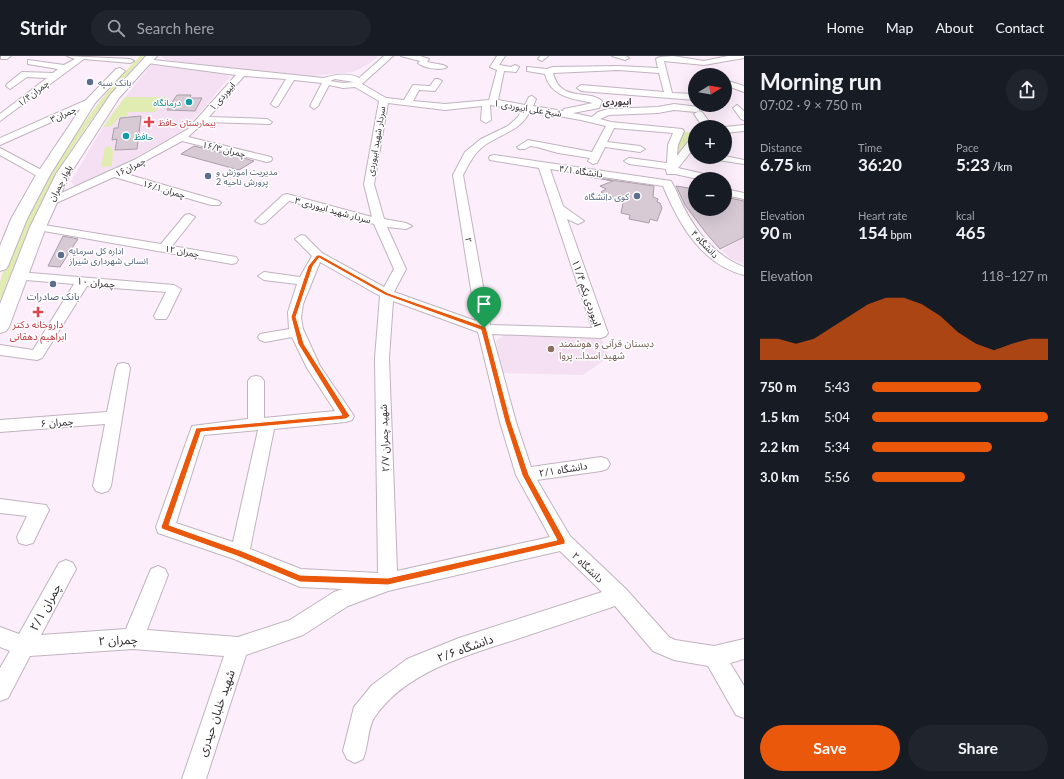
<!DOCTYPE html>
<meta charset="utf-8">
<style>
:root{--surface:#171b24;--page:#20242c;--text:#f1f3f6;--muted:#9ea1a6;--line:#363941;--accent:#ea580c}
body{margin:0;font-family:Lato,"Noto Sans Arabic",sans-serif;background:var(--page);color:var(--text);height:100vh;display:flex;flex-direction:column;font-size:15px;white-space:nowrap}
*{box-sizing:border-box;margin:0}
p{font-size:13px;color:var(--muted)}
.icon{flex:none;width:22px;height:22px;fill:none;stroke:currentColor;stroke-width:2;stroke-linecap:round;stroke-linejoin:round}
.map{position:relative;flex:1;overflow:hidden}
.details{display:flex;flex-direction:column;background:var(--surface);width:320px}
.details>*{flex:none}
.needle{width:26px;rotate:79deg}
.tools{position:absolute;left:688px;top:12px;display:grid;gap:8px}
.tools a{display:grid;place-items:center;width:44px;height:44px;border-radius:50%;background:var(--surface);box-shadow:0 4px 16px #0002;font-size:20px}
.pin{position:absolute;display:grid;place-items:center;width:34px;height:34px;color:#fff;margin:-41px -17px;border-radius:50% 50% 50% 0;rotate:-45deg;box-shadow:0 0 4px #0007}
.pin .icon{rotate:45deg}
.round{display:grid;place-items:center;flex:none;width:42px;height:42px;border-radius:21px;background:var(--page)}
.summary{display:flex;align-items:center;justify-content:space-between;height:68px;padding:0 16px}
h1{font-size:22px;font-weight:700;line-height:30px}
.figures{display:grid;grid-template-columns:repeat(3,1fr);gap:6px;height:68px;padding:4px 16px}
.figures div{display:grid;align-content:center}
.figures b{font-size:17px;font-weight:700}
.figures small{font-size:11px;font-weight:400}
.figures p{font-size:11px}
.chart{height:112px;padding:8px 16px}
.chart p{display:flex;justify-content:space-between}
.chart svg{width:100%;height:72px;margin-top:4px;fill:var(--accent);opacity:.7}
.primary-button{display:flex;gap:8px;margin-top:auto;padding:8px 16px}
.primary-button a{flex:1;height:46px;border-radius:24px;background:var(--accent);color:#fff;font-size:16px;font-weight:700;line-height:46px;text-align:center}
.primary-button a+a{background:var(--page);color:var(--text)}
ul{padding:0 16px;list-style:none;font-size:13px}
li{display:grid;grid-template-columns:64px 48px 1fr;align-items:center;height:30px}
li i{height:10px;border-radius:5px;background:var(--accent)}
header{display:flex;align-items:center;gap:24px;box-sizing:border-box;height:56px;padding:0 20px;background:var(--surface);border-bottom:1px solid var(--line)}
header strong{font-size:19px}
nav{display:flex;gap:22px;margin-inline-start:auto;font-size:14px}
.search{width:280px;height:36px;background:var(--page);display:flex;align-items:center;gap:10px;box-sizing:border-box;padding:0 14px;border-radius:22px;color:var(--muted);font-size:15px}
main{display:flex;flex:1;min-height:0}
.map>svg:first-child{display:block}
.built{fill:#f4e0f2}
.green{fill:#e1ecb2}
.building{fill:#d7cad5;stroke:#aa9ea9}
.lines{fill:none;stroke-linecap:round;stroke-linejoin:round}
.minor-casing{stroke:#c0b3be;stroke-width:2}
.major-casing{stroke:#c0b3be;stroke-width:2}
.minor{fill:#fff;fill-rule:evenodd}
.major{fill:#fff;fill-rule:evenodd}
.route{fill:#ea580c;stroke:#fff;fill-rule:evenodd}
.service-dot{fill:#5c6f8a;stroke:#fff;stroke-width:1.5}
.culture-dot{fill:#0f9aa8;stroke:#fff;stroke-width:1.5}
.health-dot{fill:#e0444e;stroke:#fff;stroke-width:1.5}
.education-dot{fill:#8d6e63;stroke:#fff;stroke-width:1.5}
.labels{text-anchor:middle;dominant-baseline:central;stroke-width:3;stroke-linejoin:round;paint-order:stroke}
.far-service-label{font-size:9px;fill:#4e5e75;stroke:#fff;text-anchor:start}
.far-street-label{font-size:9px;fill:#2d282d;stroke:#fff}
.far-neighbourhood-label{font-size:9px;font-weight:bold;fill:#433942;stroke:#fff}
.far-culture-label{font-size:9px;fill:#0d838f;stroke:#fff;text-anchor:end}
.far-health-label{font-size:9px;fill:#be3a42;stroke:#fff;text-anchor:start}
.street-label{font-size:10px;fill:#2d282d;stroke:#fff}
.service-label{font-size:10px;fill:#4e5e75;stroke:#fff}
.health-label{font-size:10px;fill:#be3a42;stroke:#fff}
.education-label{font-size:10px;fill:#785e54;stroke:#fff;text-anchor:start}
.near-street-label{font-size:12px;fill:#2d282d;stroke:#fff}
</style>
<header>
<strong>Stridr</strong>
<div class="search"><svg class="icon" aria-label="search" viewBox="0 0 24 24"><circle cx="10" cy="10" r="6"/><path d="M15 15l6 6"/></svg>Search here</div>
<nav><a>Home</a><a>Map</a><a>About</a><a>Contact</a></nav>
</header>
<main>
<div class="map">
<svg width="744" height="723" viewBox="0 0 744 723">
<rect width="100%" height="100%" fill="#fceffb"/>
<!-- built -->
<path class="built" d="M163,0H375L378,1L367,9L353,16L310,20L270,17L166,4L162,1Z
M151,9L223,18L230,21L185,74L162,90L75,131L71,125L109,61Z
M744,181V208L731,203L722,194Z
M506,278L601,281L609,301L583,319L503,317L499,304L501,301L499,300L496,285Z"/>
<!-- green -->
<path class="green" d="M140,0H144C110,37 77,80 53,125C32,163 16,204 0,245C0,239 0,233 0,227C2,213 14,192 20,179C50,114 89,51 140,0Z
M125,41H167L155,56H128L127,60L119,61L112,70L103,71Z
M682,76H695V79L687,87L677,102V93Z
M110,90L113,95L112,110L101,111L105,91Z"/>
<!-- building -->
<path class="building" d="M177,39H191L190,42H202L195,55L167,54Z
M141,60L137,93L115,94L117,83L112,84L114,72H118L120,62Z
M194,90L243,102L254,105L239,114L181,98Z
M590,121L654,130L653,141L658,143L657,146L660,147L662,152L657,165L650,163L649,167L629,163L630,159L621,157L623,147L601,136L606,133L600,130L613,125Z
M676,130L695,133V153H725V141L744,145V181L720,193L706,177L685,149Z
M63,180L78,183L60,211L48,210Z"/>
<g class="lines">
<!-- minor casing -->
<g class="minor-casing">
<path id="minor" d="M1,0H11L7,3H1Z
M67,0L130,3L134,5L130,7L84,3L0,65V58L47,22L27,21L10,33L6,30L7,28L22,16L53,17L58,13L28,8V4L64,9L75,3Z
M384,0H393L362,28L386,42L404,44L413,29L430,30L435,23H438L442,25L435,35L419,34L413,45L445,48L489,44L497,14L490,11L497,0H505L499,9L511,11L515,9L519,11L516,16L504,15L498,44L525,49L529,41L532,40L536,43L533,50L563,55L564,53L593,47C574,43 550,41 545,18L527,15V11L547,13L553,11L618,10L658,12L656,3L660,1L673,0L704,5L728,0H744V2L704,9L664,5L672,37L695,38V44L581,35L577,32L581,29L664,36L659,17L618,14L553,17C560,47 589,33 602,45L599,52L573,57L592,61L598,56L608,53L658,51L674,48L699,51V55L696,56L674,54L658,57L609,59L600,63L611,66L682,73L684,75L678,89L677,100L688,86L695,82L694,92L678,112L717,121L718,123H698L675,118H667L666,113L629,108L624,105L629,102L667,107L668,89L673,77L614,72L607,86L640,90L645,93L640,96L605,91L597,107L593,108L588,105L590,102L558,97L537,91L530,90L525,93H519L517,91L528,84L592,96L606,70L581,64L530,55C521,74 505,76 488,87C475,95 470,106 463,119L490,269L592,272L539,112L490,104L489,102L490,100L494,99L671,125C676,133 679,142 683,150C697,177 715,200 744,211V219C701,208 679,168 663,130L550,113L563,150L584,165L578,168L567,163L608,277L606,280L601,282L492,278L516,366L531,411L601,401L607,403L610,408L607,413L601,415L537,424L570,480L626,533L669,581L675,584L714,590L744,583V603L730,607L744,630V662L736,659L708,610L674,604L653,595L615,550C583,561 550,572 517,583C466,600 406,615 374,662C368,671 368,692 363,703L355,707L347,703L343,695L354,651L372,629L407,603L459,582L602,536L560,495L388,535L348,550L303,579L246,599L206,723H182L224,600L133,593L30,600L8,642L0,645V612L10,595L0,591V571L19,578L59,507L66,504L73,507L76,513L41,579L126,573L151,513L158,510L165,513L168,519L147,574L238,581L290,564L334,536L343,533L300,531L234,503L158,477L156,471L192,370L248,363V325L251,321L256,320L261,321L264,325V362L335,355L307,312L292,281L265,286L260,284L258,281L260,278L289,273L288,256L297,228L264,224L258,220L264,216L300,221L312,200L295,183L301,179L305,180L322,197L384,231L394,213L374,168L289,145L265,167L261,168L255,165L283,139L287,138L372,161L364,128L379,45L355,31L343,32L329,29L318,50L314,53L310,50L322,27L294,24L278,50L275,51L271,48L286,23L244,20L209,61L267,63L272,66L270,68L204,66L188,81L271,101L272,103L271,105L267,106L182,85L123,117L219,145L221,147L219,149H211L114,121L54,148L50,149L44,146L46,144L136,103L188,73L236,19L147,7H144V3L323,22C334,19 349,16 359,22ZM335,23L354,26L343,27L330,25ZM388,47L445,54L482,50L481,64L486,67L491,64L490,49L522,54L518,61L508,70L481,83L465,96L453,119L476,265L394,236L406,213L387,171L406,173L412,170L406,167L384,163L374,128ZM320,206L380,240L375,302L378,517L301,513L250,493L274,373L346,366L352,364L354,360L320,310L303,273L301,262L303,248ZM393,245L478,276L500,366L516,419L550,481L397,515L389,302ZM258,374L233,486L176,467L204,379Z
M401,0H420L429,3L427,6L443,9L447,11C442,15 423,12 418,7L420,5Z
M540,0H548L542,5L538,3Z
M612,0H626L629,2L625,4Z
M725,24L744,30V36L725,29Z
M91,42L95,45L94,47L0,89V82Z
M737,49L744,55V64L741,63L733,52Z
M699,55L702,56L713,71H703L694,58Z
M744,69V75L725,77V71Z
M0,92L47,117L48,119L47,121H39L0,99Z
M725,100L744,104V108L718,104L713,101H725Z
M725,133L744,137V143L725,139Z
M189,158L195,161L172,190L236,201L238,204L236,207L232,208L38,174L32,171L38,168L161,188L185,159Z
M19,216L174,229L181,233L168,260L166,263H156L154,260L166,236L87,230L42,302L37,304L0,299V289L33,294L74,228L14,223L13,220L14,217Z
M123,307L128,308L130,312L111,430L108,435L102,437L96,435L93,430L105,368L0,376V364L107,356L116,312L118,308Z
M0,443L46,449L49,454L33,487L26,489L19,487L17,481L27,460L0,457Z"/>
</g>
<!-- major casing -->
<g class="major-casing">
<path id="major" d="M146,0H157L119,42L70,118L46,171L9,271L6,275L0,277V248L30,171L56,118L111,38Z
M120,12L125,15L95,47L50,119L27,163L8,210L6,213L0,215V190L11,163L36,119L87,43L116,13Z"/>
</g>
<!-- minor -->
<use href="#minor" class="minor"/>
<!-- major -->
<use href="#major" class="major"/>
</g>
<!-- route -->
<path class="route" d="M317,199H320L388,237L486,271L511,366L529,419L565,484V488L388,529L300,526L237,500L162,473L161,471L196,372L342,359L298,288L291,261L308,210ZM319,202L385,239L481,274L505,366L522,419L557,484L388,522L300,519L242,495L169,469L201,376L346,363L350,360L304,288L296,261L313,210Z"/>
<!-- markers -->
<g class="service-dot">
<circle cx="90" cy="26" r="4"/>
<circle cx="208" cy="120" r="4"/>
<circle cx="637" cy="140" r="4"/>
<circle cx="61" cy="199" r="4"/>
<circle cx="53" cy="228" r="4"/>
</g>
<g class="culture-dot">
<circle cx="189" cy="46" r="4"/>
<circle cx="126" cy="80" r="4"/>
</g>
<g class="health-dot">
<path d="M147 60h4v4h4v4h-4v4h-4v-4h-4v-4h4z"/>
<path d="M36 250h4v4h4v4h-4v4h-4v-4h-4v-4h4z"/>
</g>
<circle class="education-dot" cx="551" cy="293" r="4"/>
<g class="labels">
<!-- far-service labels -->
<g class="far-service-label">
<text x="98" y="26">بانک سپه</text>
<text x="216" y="115">مدیریت اموزش و<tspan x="216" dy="10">پرورش ناحیه 2</tspan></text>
<text x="629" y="140" text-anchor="end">کوی دانشگاه</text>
<text x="69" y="194">اداره کل سرمایه<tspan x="69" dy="10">انسانی شهرداری شیراز</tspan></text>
</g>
<!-- far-street labels -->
<g class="far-street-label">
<text transform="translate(33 37) rotate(-38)">چمران۱/۴</text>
<text transform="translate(222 40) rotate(-49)">۱ ابیوردی</text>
<text transform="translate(528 52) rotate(9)">شیخ علی ابیوردی ۱</text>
<text transform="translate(63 58) rotate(-24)">چمران۳</text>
<text transform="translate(376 85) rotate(-80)">سردار شهید ابیوردی</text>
<text transform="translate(224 93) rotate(13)">۱۶/۳ چمران</text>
<text transform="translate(130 111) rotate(-26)">چمران۱۶</text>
<text transform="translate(581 115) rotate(8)">۴/۱ دانشگاه</text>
<text transform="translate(60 127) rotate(-62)">بلوار چمران</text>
<text transform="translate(164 133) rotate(16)">۱۶/۱ چمران</text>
<text transform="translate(333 154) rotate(15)">۳ سردار شهید ابیوردی</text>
<text transform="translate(469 184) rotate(80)">۲</text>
<text transform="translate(705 188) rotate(46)">۴ دانشگاه</text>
<text transform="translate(182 195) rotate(10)">۱۲ چمران</text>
</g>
<!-- far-neighbourhood labels -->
<g class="far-neighbourhood-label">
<text x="617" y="45">ابیوردی</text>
</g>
<!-- far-culture labels -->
<g class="far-culture-label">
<text x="181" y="46">درمانگاه</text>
<text x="134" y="80" text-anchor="start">حافظ</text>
</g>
<!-- far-health labels -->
<g class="far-health-label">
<text x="158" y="66">بیمارستان حافظ</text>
</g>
<!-- street labels -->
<g class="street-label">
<text transform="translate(96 226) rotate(5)">۱۰ چمران</text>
<text transform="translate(587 237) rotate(71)">۱۱/۴ ابیوردی یکم</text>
<text transform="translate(57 366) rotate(-4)">۶ چمران</text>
<text transform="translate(384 382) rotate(-92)">۲/۷ شهید چمران</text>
<text transform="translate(563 413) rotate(-9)">۲/۱ دانشگاه</text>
<text transform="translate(588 511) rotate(44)">۲ دانشگاه</text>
</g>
<!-- service labels -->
<g class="service-label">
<text x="53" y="240">بانک صادرات</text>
</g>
<!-- health labels -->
<g class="health-label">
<text x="38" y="268">داروخانه دکتر<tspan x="38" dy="12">ابراهیم دهقانی</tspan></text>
</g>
<!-- education labels -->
<g class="education-label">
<text x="559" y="287">دبستان قرآنی و هوشمند<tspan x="559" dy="12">شهید اسدا... پروا</tspan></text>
</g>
<!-- near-street labels -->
<g class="near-street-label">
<text transform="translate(45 551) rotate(-61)">۲/۱ چمران</text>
<text transform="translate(118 584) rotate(-2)">۲ چمران</text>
<text transform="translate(465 592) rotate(-20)">۲/۶ دانشگاه</text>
<text transform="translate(216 657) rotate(-71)">شهید خلبان حیدری</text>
</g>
</g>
</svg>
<div class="tools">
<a><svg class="needle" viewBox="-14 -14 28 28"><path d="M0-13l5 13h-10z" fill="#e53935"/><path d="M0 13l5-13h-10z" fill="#9ea1a6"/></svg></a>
<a>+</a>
<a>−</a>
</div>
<div class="pin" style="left:484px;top:272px;background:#1e9e55"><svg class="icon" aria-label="arrive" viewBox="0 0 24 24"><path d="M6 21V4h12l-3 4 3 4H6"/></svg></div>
</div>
<section class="details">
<div class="summary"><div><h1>Morning run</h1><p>07:02 · 9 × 750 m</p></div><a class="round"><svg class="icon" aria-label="share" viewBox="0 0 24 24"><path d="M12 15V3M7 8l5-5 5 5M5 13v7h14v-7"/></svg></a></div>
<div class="figures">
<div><p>Distance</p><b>6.75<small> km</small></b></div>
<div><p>Time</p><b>36:20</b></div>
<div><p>Pace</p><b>5:23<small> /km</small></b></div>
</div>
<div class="figures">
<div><p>Elevation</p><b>90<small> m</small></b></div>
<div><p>Heart rate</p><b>154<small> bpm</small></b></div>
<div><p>kcal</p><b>465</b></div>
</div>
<div class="chart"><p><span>Elevation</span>118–127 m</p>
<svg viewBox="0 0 160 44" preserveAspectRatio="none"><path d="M0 44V31L10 31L20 34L30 31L40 24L50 17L60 10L70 6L80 6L90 10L100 17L110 27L120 34L130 38L140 34L150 31L160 31V44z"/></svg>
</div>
<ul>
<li><b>750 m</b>5:43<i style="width:62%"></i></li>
<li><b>1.5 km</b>5:04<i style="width:100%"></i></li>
<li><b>2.2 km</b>5:34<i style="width:68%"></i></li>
<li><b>3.0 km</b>5:56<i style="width:53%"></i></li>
</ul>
<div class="primary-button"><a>Save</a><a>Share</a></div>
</section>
</main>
